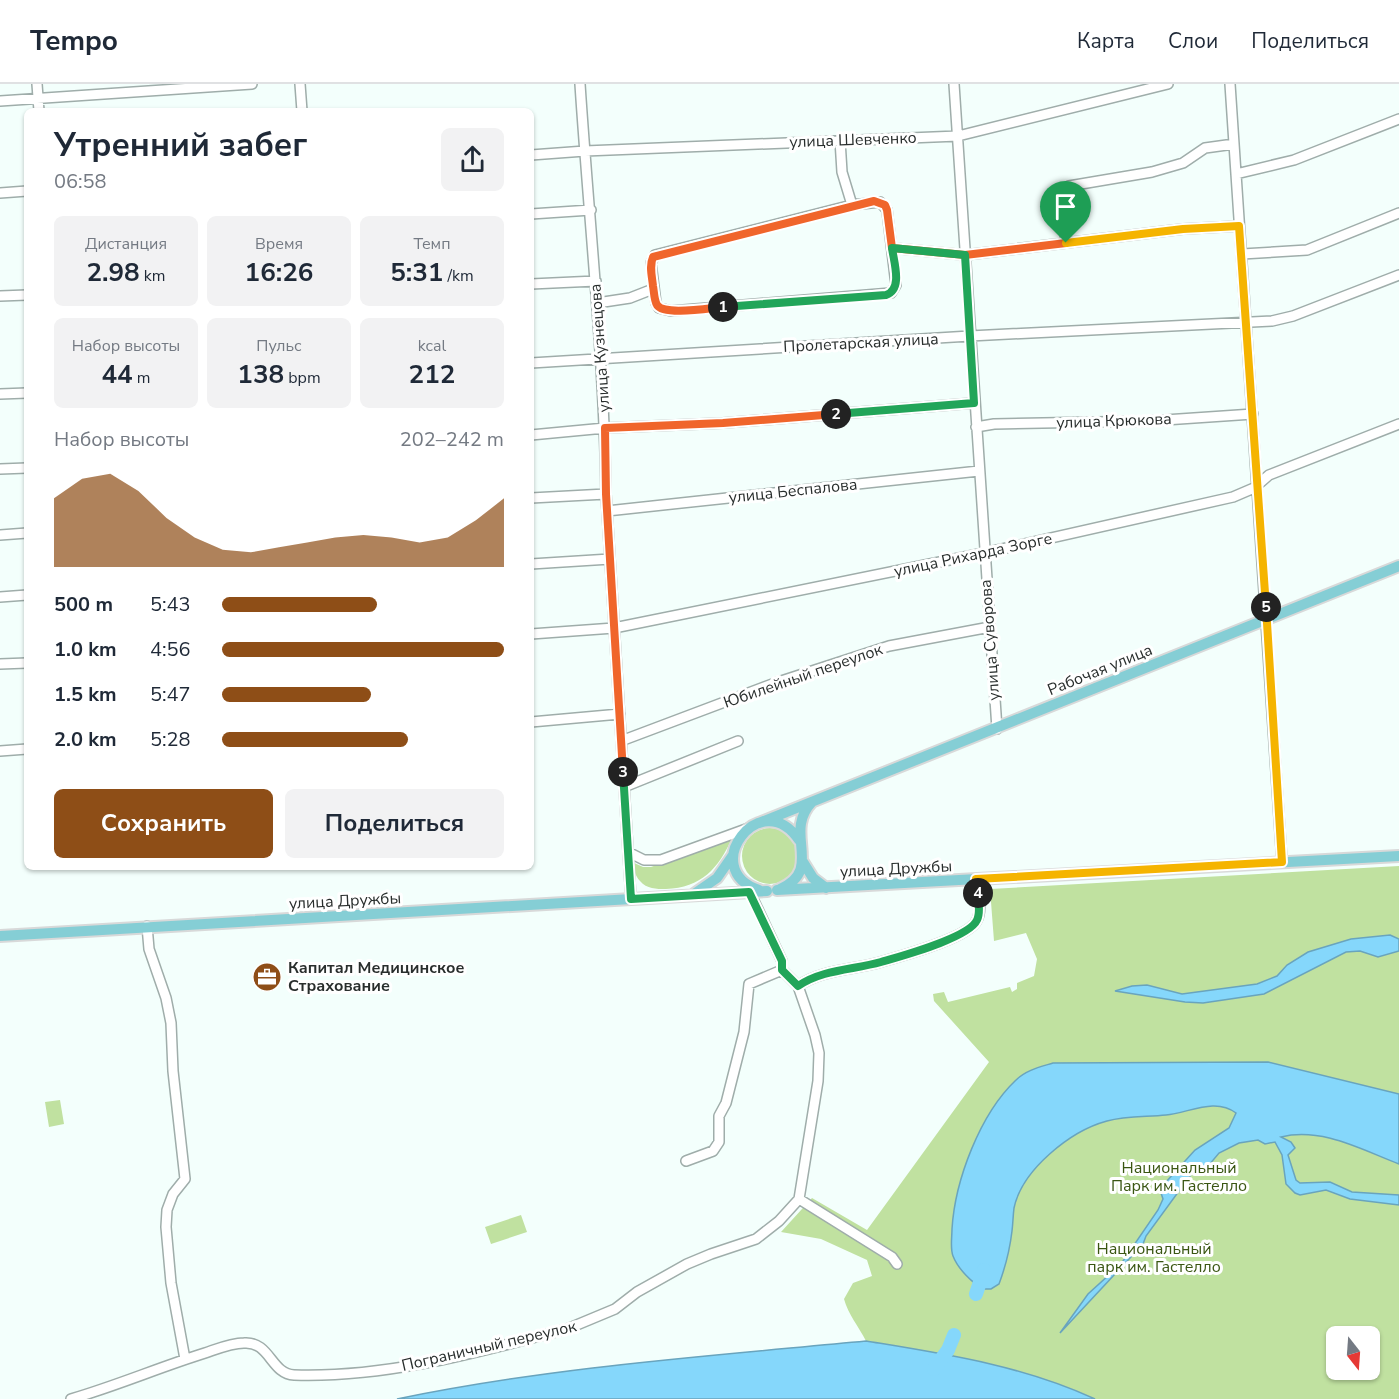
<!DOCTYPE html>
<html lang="ru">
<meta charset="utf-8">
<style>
:root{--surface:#fff;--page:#f2f2f3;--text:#1f2937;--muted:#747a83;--line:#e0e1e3;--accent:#8e4e17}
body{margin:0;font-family:"Nunito Sans",sans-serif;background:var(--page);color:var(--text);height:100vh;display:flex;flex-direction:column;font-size:22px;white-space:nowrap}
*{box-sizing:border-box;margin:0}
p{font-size:20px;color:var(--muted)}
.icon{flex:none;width:33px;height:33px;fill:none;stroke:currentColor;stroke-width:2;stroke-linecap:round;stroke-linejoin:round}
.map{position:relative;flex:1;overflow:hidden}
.sheet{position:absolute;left:24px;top:24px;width:510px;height:762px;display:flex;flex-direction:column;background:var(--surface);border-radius:9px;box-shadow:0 2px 4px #0004}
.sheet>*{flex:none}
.needle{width:39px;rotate:163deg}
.buttons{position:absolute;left:1326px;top:1242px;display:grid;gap:12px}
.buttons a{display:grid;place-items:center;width:54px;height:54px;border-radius:9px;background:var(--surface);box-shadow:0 2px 4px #0004;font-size:30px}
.pin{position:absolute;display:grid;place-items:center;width:51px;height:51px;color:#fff;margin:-62px -26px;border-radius:50% 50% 50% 0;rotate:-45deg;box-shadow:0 0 6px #0007}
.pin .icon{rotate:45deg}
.km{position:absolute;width:30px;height:30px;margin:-15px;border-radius:50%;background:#222;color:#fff;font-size:16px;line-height:30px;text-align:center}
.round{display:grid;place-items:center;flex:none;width:63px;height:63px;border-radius:9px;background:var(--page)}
.overview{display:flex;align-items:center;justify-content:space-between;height:102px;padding:0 30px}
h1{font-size:33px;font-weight:700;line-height:45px}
.figures{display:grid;grid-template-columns:repeat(3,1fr);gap:9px;height:102px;padding:6px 30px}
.figures div{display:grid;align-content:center;border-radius:9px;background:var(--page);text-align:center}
.figures b{font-size:26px;font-weight:700}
.figures small{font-size:16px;font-weight:400}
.figures p{font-size:16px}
.chart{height:168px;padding:12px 30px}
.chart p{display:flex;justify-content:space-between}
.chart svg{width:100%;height:108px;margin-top:6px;fill:var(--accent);opacity:.7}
.cta{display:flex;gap:12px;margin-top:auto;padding:12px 30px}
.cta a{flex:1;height:69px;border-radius:9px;background:var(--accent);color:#fff;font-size:24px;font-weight:700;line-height:69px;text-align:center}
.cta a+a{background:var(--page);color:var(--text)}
ul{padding:0 30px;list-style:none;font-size:20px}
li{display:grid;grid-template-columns:96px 72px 1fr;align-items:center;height:45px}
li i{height:15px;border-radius:8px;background:var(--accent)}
header{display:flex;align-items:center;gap:36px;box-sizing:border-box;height:84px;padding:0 30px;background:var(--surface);border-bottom:2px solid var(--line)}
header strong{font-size:28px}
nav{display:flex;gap:33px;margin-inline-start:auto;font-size:21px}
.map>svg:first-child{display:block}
.green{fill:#c0e1a0;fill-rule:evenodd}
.water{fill:#85d7fb;stroke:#69a4bd;stroke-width:1.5}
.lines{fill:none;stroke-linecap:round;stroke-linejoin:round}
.river{stroke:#85d7fb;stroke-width:14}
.minor-casing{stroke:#9fadaa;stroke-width:12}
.major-casing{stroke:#d8d9d9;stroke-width:14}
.minor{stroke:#fff;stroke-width:9}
.major{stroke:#85ced5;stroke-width:10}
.split-1-casing{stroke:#fff;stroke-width:12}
.split-2-casing{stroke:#fff;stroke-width:12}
.split-3-casing{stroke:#fff;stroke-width:12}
.split-4-casing{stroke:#fff;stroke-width:12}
.split-5-casing{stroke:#fff;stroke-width:12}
.split-6-casing{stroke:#fff;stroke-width:12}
.split-1{stroke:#f0652b;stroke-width:8}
.split-2{stroke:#22a559;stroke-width:8}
.split-3{stroke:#f0652b;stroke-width:8}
.split-4{stroke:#22a559;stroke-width:8}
.split-5{stroke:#f5b400;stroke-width:8}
.split-6{stroke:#f5b400;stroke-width:8}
.labels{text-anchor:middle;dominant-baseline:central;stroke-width:6;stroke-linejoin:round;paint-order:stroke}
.street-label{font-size:16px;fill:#292e2d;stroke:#fff}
.poi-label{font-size:16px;font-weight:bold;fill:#292e2d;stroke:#fff;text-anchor:start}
.park-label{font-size:16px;fill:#3a5612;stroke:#fff}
</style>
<header>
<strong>Tempo</strong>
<nav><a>Карта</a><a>Слои</a><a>Поделиться</a></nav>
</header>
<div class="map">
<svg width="1399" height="1315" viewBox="0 0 1399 1315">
<rect width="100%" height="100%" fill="#f3fffc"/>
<!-- green -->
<path class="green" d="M742 772a28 28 0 1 1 56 0a28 28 0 1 1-56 0Z
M732,754C719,784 701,804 666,805C656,805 647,805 640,797C635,792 633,783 630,777L643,783H651Z
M1399,782V1315H1095C1020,1281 946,1271 866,1257C859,1243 848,1230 844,1215L853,1199L872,1192L867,1176L821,1155L781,1148L812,1114L867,1146L989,978L934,917L933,910L944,908L948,918L1010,903L1012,908L1017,905V899L1034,892L1037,875L1026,849L994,857L990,805ZM1336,1252H1370V1286H1336Z
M60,1016L64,1040L49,1043L45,1018Z
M521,1131L527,1148L491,1160L485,1143Z"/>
<!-- water -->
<path class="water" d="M1390,851L1399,855V867L1378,873L1360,867L1346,868L1264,910L1203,919L1185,918L1115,907L1132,902L1147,901L1182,910L1257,900L1277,892L1287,881L1308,868L1351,855Z
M1268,978L1399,1010V1080C1362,1066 1322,1043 1281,1053L1291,1058L1295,1064L1288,1071L1296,1096L1300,1099L1330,1098L1352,1108L1399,1111V1121L1350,1115L1326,1106L1300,1111L1295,1109L1286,1100L1282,1071L1275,1058L1265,1060L1258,1056L1239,1059L1219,1069L1204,1087L1200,1086L1202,1080L1198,1081L1146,1152L1143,1160L1060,1249L1088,1210L1121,1180L1158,1126L1163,1115L1161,1109L1166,1098L1195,1066L1229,1044L1236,1029C1215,1013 1189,1029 1166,1031C1147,1033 1126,1032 1107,1037C1070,1047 1022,1086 1014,1124C1013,1132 1013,1139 1012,1147C1010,1164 1005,1184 999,1200L991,1205H984C973,1200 958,1185 953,1172C950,1164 952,1154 952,1145C955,1096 980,1030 1016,996C1026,986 1040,983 1053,979Z
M866,1257C945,1270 1021,1281 1095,1315H397C551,1283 709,1272 866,1257Z"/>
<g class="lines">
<!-- river -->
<path class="river" d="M976,1210L984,1186
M934,1285L948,1266L954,1251"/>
<!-- minor casing -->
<g class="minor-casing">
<path id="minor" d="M37,0L39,27
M300,0L302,27
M580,0C589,137 604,273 606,410L631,815
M954,0L997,645
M1230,0L1282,778
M0,17L252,0
M840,56L842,88L852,121L655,171L651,179L656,219L659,224L671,227L891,209L896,201L887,126L880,118L852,121
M531,71L585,67L958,52L1168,0
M1236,90L1294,76L1399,35
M0,109L27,107
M531,130L591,126
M1066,159L1061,112L1062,108L1069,102L1152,88L1183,79L1205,64L1234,60
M892,164L965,171L1183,145L1239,142
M1242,170L1307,166L1399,129
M531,200L596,197
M0,212L27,211
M597,219L630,214L653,205
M531,279L970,252L1272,237L1293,232L1399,191
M0,310L27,309
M976,343L994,340L1150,337L1253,330
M531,351L605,344L723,339L974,319
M0,385L27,384
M531,414L606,410
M607,427L979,387
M0,451L27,449
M531,480L610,475
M0,513L27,511
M531,550L614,544L984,469L1233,413L1254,404L1269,391L1399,340
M0,580L27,579
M531,638L620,630
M621,657L775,599L889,562L990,543
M0,667L27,665
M624,703L738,657
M628,768L644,776H661L749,744
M748,804L782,877V886
M147,842L149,865L166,914L171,939L173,987L185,1095L173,1110L167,1126L166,1143L171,1199L185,1275
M798,902C823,885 853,886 881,878C901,872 969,854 977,836C983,825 977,807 976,795
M686,1077L713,1067L719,1058V1032L726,1019L744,948L749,900L782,886
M799,1115L892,1173L897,1180
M71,1315C116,1302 160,1283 205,1269C217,1265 231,1259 244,1259C270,1257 271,1290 294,1291C388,1294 478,1268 567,1245L615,1225L637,1208L687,1180L711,1170L756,1155L779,1137L799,1115L818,997L819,969L815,951L798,902L782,886"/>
</g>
<!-- major casing -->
<g class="major-casing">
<path id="major" d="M759,739L1399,482
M803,778L813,794L826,804
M780,805C825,785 782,749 812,718
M759,806C697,785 761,700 799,756
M777,806L1399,772
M694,810L717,794L733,771
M0,852L767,807"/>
</g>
<!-- minor -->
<use href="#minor" class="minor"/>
<!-- major -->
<use href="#major" class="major"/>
</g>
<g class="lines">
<!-- split-1 casing -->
<g class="split-1-casing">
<path id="split-1" d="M723,223C710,224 664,232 657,221C654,216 654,207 653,202C652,192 649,182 653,173L874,117L885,121L887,126L892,164L965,171L1066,159"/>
</g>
<!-- split-2 casing -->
<g class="split-2-casing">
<path id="split-2" d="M723,223L886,211C903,205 894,179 892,164L965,171L974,319L836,330"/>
</g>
<!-- split-3 casing -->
<g class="split-3-casing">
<path id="split-3" d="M623,688L606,410L605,344L723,339L836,330"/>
</g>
<!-- split-4 casing -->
<g class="split-4-casing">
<path id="split-4" d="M623,688L631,815L749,808L782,877V886L798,902C823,885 853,886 881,878C901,872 969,854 977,836C981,828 978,817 978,809"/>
</g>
<!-- split-5 casing -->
<g class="split-5-casing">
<path id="split-5" d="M978,809L976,795L1282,778L1266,523"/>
</g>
<!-- split-6 casing -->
<g class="split-6-casing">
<path id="split-6" d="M1066,159L1183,145L1239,142L1266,523"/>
</g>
<!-- split-1 -->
<use href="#split-1" class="split-1"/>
<!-- split-2 -->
<use href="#split-2" class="split-2"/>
<!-- split-3 -->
<use href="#split-3" class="split-3"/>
<!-- split-4 -->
<use href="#split-4" class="split-4"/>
<!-- split-5 -->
<use href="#split-5" class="split-5"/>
<!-- split-6 -->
<use href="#split-6" class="split-6"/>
</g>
<!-- icons -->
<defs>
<g id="office-disc" transform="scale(1.5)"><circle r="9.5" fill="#8e4e17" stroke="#fff"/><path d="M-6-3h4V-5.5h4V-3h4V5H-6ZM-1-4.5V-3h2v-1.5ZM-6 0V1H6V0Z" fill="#fff"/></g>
</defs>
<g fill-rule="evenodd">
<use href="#office-disc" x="267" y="893"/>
</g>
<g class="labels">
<!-- street labels -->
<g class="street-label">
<text transform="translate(853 56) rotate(-2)">улица Шевченко</text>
<text transform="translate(861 259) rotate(-3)">Пролетарская улица</text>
<text transform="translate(600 264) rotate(-94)">улица Кузнецова</text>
<text transform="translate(1114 337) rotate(-2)">улица Крюкова</text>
<text transform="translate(793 407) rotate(-6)">улица Беспалова</text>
<text transform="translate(973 471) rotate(-12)">улица Рихарда Зорге</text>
<text transform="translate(990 556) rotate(-94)">улица Суворова</text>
<text transform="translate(1100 586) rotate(-22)">Рабочая улица</text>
<text transform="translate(803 592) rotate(-19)">Юбилейный переулок</text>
<text transform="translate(896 785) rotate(-3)">улица Дружбы</text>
<text transform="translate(345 817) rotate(-3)">улица Дружбы</text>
<text transform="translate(489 1262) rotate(-13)">Пограничный переулок</text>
</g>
<!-- poi labels -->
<g class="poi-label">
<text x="288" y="884">Капитал Медицинское<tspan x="288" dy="18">Страхование</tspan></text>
</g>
<!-- park labels -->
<g class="park-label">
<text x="1179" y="1084">Национальный<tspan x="1179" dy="18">Парк им. Гастелло</tspan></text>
<text x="1154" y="1165">Национальный<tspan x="1154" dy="18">парк им. Гастелло</tspan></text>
</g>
</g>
</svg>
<div class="buttons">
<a><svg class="needle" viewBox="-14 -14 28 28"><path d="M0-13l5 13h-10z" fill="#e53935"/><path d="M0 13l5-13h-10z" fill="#747a83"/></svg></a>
</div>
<div class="pin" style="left:1066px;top:159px;background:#1e9e55"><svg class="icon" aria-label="arrive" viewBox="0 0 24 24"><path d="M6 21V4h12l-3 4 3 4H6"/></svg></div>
<b class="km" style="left:723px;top:223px">1</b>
<b class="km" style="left:836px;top:330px">2</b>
<b class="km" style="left:623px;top:688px">3</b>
<b class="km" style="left:978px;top:809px">4</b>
<b class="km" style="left:1266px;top:523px">5</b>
<section class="sheet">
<div class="overview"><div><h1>Утренний забег</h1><p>06:58</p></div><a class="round"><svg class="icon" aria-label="share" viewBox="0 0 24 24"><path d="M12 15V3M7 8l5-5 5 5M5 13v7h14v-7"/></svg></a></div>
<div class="figures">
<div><p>Дистанция</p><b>2.98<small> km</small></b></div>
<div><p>Время</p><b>16:26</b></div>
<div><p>Темп</p><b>5:31<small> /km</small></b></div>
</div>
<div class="figures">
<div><p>Набор высоты</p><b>44<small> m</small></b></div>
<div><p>Пульс</p><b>138<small> bpm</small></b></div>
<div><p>kcal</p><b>212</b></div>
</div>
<div class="chart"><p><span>Набор высоты</span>202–242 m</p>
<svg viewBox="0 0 160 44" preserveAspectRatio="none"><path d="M0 44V16L10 8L20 6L30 13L40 24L50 32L60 37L70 38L80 36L90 34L100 32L110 31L120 32L130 34L140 32L150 25L160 16V44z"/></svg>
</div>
<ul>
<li><b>500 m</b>5:43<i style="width:55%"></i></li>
<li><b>1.0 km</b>4:56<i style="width:100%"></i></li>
<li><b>1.5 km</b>5:47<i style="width:53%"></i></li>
<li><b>2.0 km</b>5:28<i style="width:66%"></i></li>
</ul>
<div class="cta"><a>Сохранить</a><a>Поделиться</a></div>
</section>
</div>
